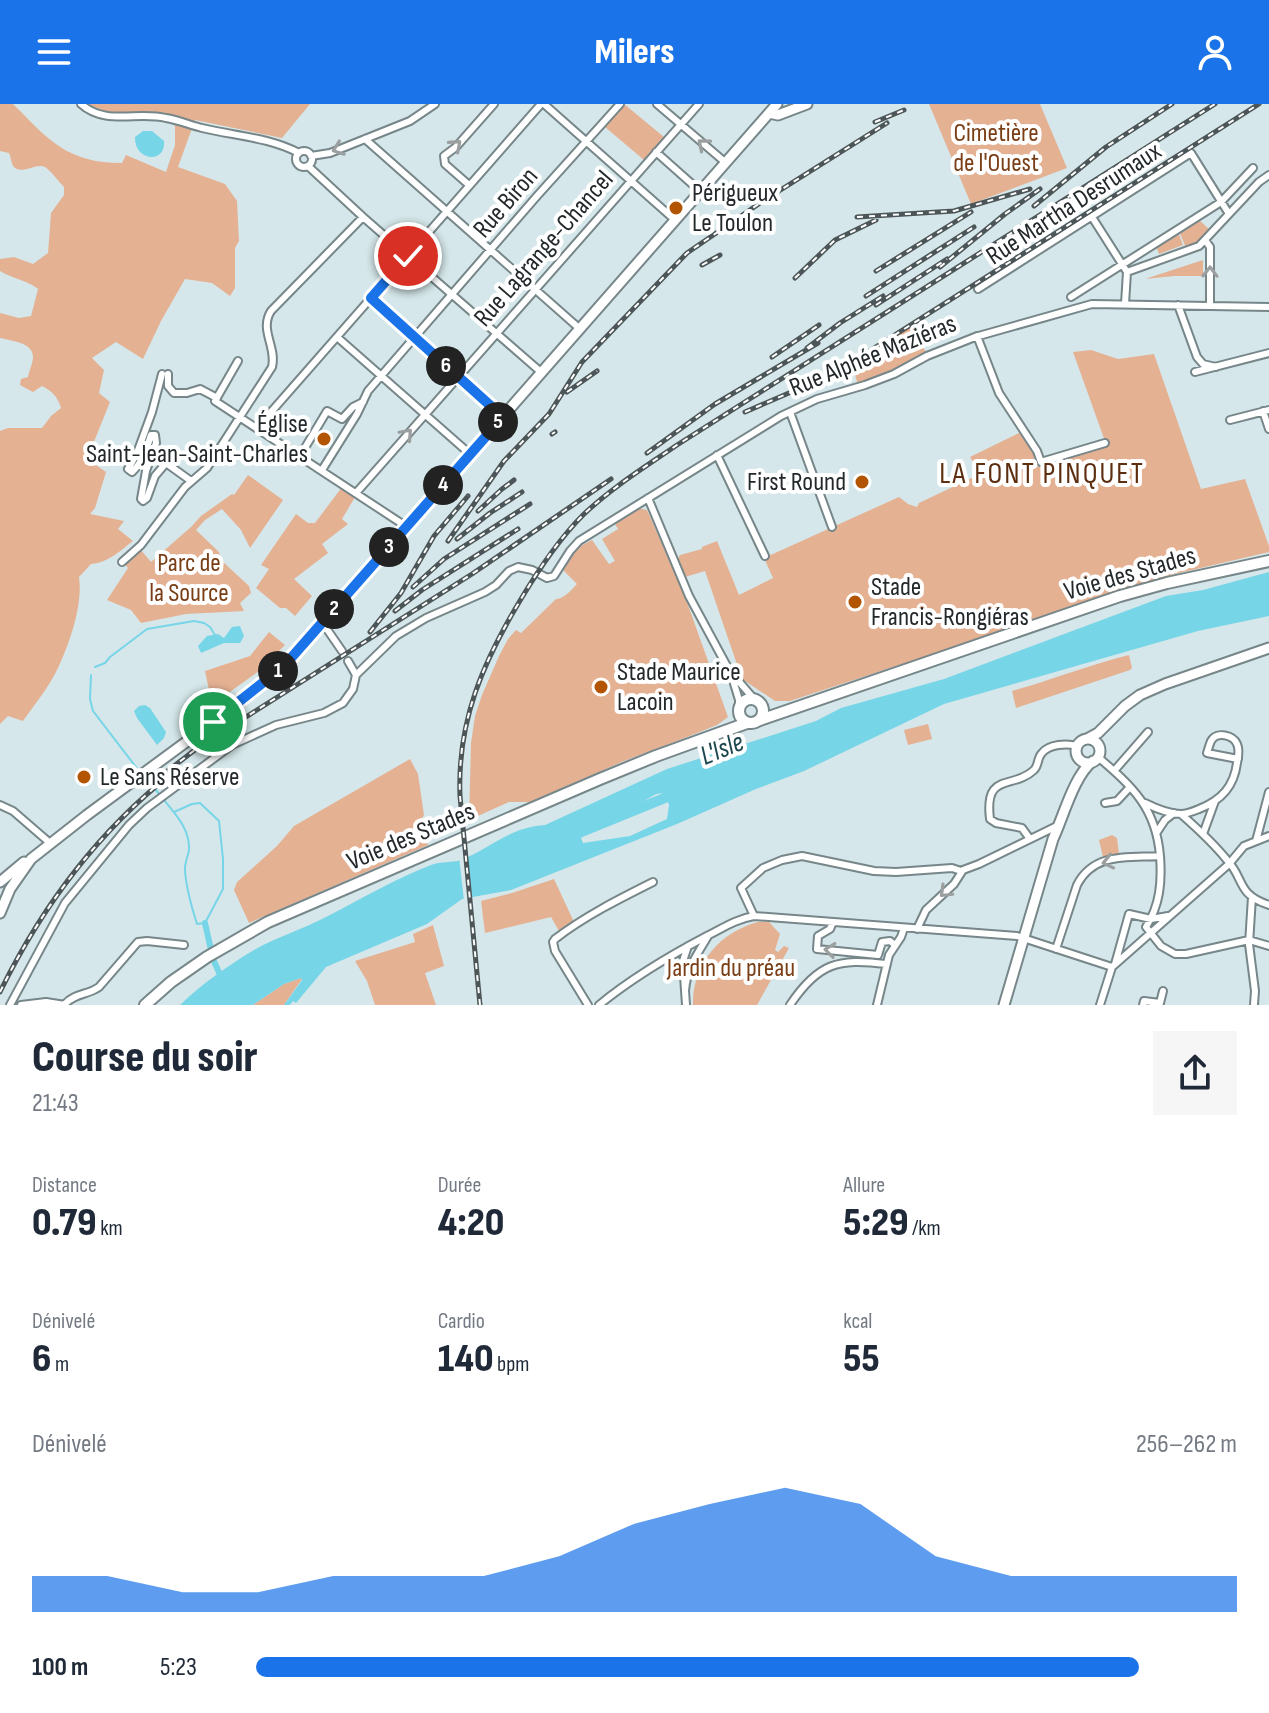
<!DOCTYPE html>
<html lang="fr">
<meta charset="utf-8">
<style>
:root{--surface:#fff;--page:#f6f6f7;--text:#1f2937;--muted:#747a83;--accent:#1a73e8}
body{margin:0;font-family:"Sofia Sans Condensed",sans-serif;background:var(--page);color:var(--text);height:100vh;display:flex;flex-direction:column;font-size:30px;white-space:nowrap}
*{box-sizing:border-box;margin:0}
p{font-size:26px;color:var(--muted)}
.icon{flex:none;width:44px;height:44px;fill:none;stroke:currentColor;stroke-width:2;stroke-linecap:round;stroke-linejoin:round}
.map{position:relative;height:901px;overflow:hidden}
.drawer{display:flex;flex-direction:column;background:var(--surface);flex:1}
.drawer>*{flex:none}
.pin{position:absolute;display:grid;place-items:center;width:68px;height:68px;color:#fff;margin:-34px;border:4px solid #fff;border-radius:50%;box-shadow:0 2px 8px #0007}
.km{position:absolute;width:40px;height:40px;margin:-20px;border-radius:50%;background:#222;color:#fff;font-size:22px;line-height:40px;text-align:center}
.round{display:grid;place-items:center;flex:none;width:84px;height:84px;border-radius:0px;background:var(--page)}
.head{display:flex;align-items:center;justify-content:space-between;height:136px;padding:0 32px}
h1{font-size:44px;font-weight:800;line-height:60px}
.figures{display:grid;grid-template-columns:repeat(3,1fr);gap:12px;height:136px;padding:8px 32px}
.figures div{display:grid;align-content:center}
.figures b{font-size:40px;font-weight:800}
.figures small{font-size:22px;font-weight:400}
.figures p{font-size:22px}
.chart{height:224px;padding:16px 32px}
.chart p{display:flex;justify-content:space-between}
.chart svg{width:100%;height:144px;margin-top:8px;fill:var(--accent);opacity:.7}
ul{padding:0 32px;list-style:none;font-size:26px}
li{display:grid;grid-template-columns:128px 96px 1fr;align-items:center;height:60px}
li i{height:20px;border-radius:10px;background:var(--accent)}
header{display:flex;justify-content:space-between;align-items:center;height:104px;padding:0 32px;background:var(--accent);color:#fff;font-size:36px;font-weight:800}
.map>svg:first-child{display:block}
.green{fill:#e5b193}
.water{fill:#77d5e8;fill-rule:evenodd}
.pier{fill:#d5e7ea}
.lines{fill:none;stroke-linecap:round;stroke-linejoin:round}
.stream{stroke:#77d5e8;stroke-width:2}
.canal{stroke:#77d5e8;stroke-width:6}
.river{stroke:#77d5e8;stroke-width:10}
.street-casing{stroke:#768689;stroke-width:10}
.secondary-casing{stroke:#768689;stroke-width:13}
.primary-casing{stroke:#768689;stroke-width:14}
.street{stroke:#fff;stroke-width:6}
.secondary{stroke:#fff;stroke-width:9}
.primary{stroke:#fff;stroke-width:10}
.rail-casing{stroke:#4c5557;stroke-width:5}
.rail{stroke:#fff;stroke-width:2;stroke-dasharray:6;stroke-linecap:butt}
.oneway{stroke:#9c9fa0}
.route-casing{stroke:#fff;stroke-width:16}
.route{stroke:#1a73e8;stroke-width:10}
.poi-dot{fill:#b25400;stroke:#fff;stroke-width:3}
.labels{text-anchor:middle;dominant-baseline:central;stroke-width:8;stroke-linejoin:round;paint-order:stroke}
.park-label{font-size:26px;fill:#793e15;stroke:#fff}
.poi-label{font-size:26px;fill:#23292b;stroke:#fff;text-anchor:start}
.street-label{font-size:26px;fill:#23292b;stroke:#fff}
.water-label{font-size:28px;font-style:italic;fill:#1c474f;stroke:#fff}
.quarter-label{font-size:30px;letter-spacing:2px;fill:#5d2e0f;stroke:#fff}
</style>
<header><svg class="icon" aria-label="menu" viewBox="0 0 24 24"><path d="M4 6h16M4 12h16M4 18h16"/></svg>Milers<svg class="icon" aria-label="person" viewBox="0 0 24 24"><circle cx="12" cy="8" r="4"/><path d="M4 21q1-7 8-7t8 7"/></svg></header>
<div class="map">
<svg width="1269" height="901" viewBox="0 0 1269 901">
<rect width="100%" height="100%" fill="#d5e7ea"/>
<!-- green -->
<path class="green" d="M0,0H13C49,36 67,59 122,59L126,51L166,68L175,41V22L162,8H107L87,0H310L282,34L195,16L178,63L225,80L237,97L239,137L235,144V184L230,192L212,179L185,175L161,217L143,255L116,238L92,254L104,266L99,289L110,298L87,355L106,368L95,404L90,410L124,417L118,425L133,437C120,447 107,459 91,460L79,473C83,501 70,538 58,564C49,583 35,600 23,617L8,612L0,620V327L8,324H42L51,312L61,304C58,293 52,287 42,282L33,288L20,281L21,275L28,273C29,267 33,259 33,253C33,238 11,237 0,234V209L19,214L31,212L38,185C31,178 11,174 0,167V155L14,153L33,160L48,149L51,109L64,91V83C59,78 50,66 45,63C36,58 22,72 13,62C11,58 11,54 9,49L0,47Z
M624,0L664,33L644,56L605,23Z
M929,0H1040L1067,64L971,100Z
M1198,115L1210,126L1196,140L1186,144L1179,127Z
M1178,128L1183,141L1159,150L1156,142Z
M1203,156V172H1174L1145,175Z
M912,222L927,250L894,268L858,281L852,261Z
M1091,246L1118,255L1154,250L1201,385L1245,375L1269,442V448L1175,470L790,597H775L742,575L705,467L685,473L677,456L680,451L702,445V443L717,437L739,491L773,474L764,454L899,393L908,400L917,403L919,399L980,370L970,353L1021,328L1033,345L1036,363L1106,340L1073,248Z
M248,371L283,396L250,444L241,426L222,405L205,416L196,426L219,448L221,456L249,482L251,489L240,499L244,507L186,510L141,519L131,506L107,496L128,464L124,459L140,445L151,458L191,423L201,412L232,390L234,391Z
M342,383L355,393L342,415L348,420L322,440L328,449L294,475L312,492L295,512L286,504H280L256,484L269,465L261,461L296,410L308,419H315Z
M637,404L647,406L683,487L728,613L717,621L682,635L624,657L530,698H509L469,716L471,639L475,612L482,591L499,552L508,535L516,526L521,529L556,495C564,495 571,486 577,480L562,465L573,446L592,436L609,460L615,457L602,435L618,425L614,418Z
M269,528L285,541L259,567L224,592L220,599L209,586L205,567L250,552Z
M1129,551L1132,564L1130,566L1016,604L1012,587C1051,576 1089,561 1129,551Z
M928,620L932,635L908,641L904,626Z
M410,655L418,670L424,711L421,716L428,741L249,819L234,786L237,778L277,742L294,722Z
M1112,731L1117,734L1119,750L1103,753L1099,736Z
M554,775L574,818L559,827L551,813L485,829L481,797L512,789Z
M758,818H769L780,830L775,846L778,848L784,842L789,844L757,901H693C692,860 720,828 758,818Z
M433,821L444,862L425,869L436,901H375L367,877L355,857L415,838L413,830Z
M301,874L302,875L284,901H253L284,880Z"/>
<!-- water -->
<path class="water" d="M143,27H152L164,37C166,61 134,57 135,33Z
M1269,468V512L1198,527L944,600L804,667L756,685L677,720L511,786L462,795L427,820L326,863L296,899L293,897L290,901H284L302,876L301,874L284,880L253,901H180C202,880 227,862 254,846C277,833 303,825 326,813C361,795 395,775 431,761C441,757 452,759 461,756C491,744 510,723 545,721L667,665L816,617L841,604L944,575L1166,492L1203,486ZM665,689L669,701L667,715L630,732L583,739L578,726L632,704L656,690Z
M240,522L244,532L240,539H224L201,549L198,542L207,532L218,530L224,534L232,523Z
M145,601L150,604L166,628L164,634L157,641L137,614L134,607L139,602Z"/>
<!-- pier -->
<path class="pier" d="M467,748L472,796L464,797L459,752Z"/>
<g class="lines">
<!-- stream -->
<path class="stream" d="M95,563L105,559L110,553L147,525L194,517L204,519L210,523L215,531
M91,571L90,595L93,607L139,667
M146,674L160,691
M164,696C176,711 190,725 189,746C188,752 185,758 185,764C185,779 192,805 197,820L205,819L223,785V755L219,717L200,699L192,700L174,708"/>
<!-- canal -->
<path class="canal" d="M205,819L213,855L221,873"/>
<!-- river -->
<path class="river" d="M569,733L677,689"/>
<!-- street casing -->
<g class="street-casing">
<path id="street" d="M81,0C106,22 137,7 166,14C178,16 190,21 202,24C235,32 268,33 299,49
M544,0L675,116
M657,0L726,59
M365,35L580,225
M296 55a8 8 0 1 1 16 0a8 8 0 1 1-16 0Z
M656,48L701,88
M311,52L330,49L410,17L435,0
M308,62L363,113L542,269
M469,81L445,60L444,52L456,43L494,0
M1092,113L1127,168L1125,200
M1205,136L1210,143V202
M1127,168L1199,142L1259,78L1269,71
M978,185L1191,49L1229,110
M1071,193L1221,98L1253,64
M371,194L503,313
M1178,201L1197,253L1203,260L1216,263
M977,232L999,289L1037,347L1041,358L1105,339
M337,233L470,350
M238,257L215,297L407,423
M1195,268L1269,249
M162,270L152,308L137,349L128,365L132,368C142,359 147,344 151,331H155L156,339L146,367L141,395L143,397L147,394L155,372L166,359L191,377
M168,270V282L174,289H187L200,285L217,294
M1263,307L1269,325
M790,308L832,423
M1230,316L1269,306
M257,324L541,0
M717,351L765,452
M300,352L327,307L342,315L353,303L363,298
M322,366L357,310L368,287L537,92L620,0
M356,389L699,0
M648,394L689,492L729,566L754,595
M122,458L141,441L185,383L207,364L272,263C277,243 259,226 271,207L363,113
M322,518L342,547
M348,557L356,571
M732,573L739,596V604
M1114,667L1148,628
M1105,699L1117,697L1130,683
M1145,699C1155,704 1169,710 1181,710C1187,710 1194,707 1199,705C1222,696 1234,682 1237,659C1238,653 1240,646 1237,640C1233,631 1217,627 1211,637C1210,639 1208,646 1207,649L1238,655
M0,701L13,707L50,739
M1182,711C1198,725 1214,740 1227,756C1245,775 1236,790 1269,801
M1157,728L1165,716L1174,709
M1203,730L1215,697
M1030,735L1022,724L996,719L990,715C984,667 1013,686 1034,666C1039,661 1037,654 1042,649C1049,640 1067,639 1077,642
M1256,737L1269,688
M1160,752C1162,778 1160,801 1146,823L1161,842L1175,850H1186L1249,836L1269,842
M1252,793L1249,840L1255,887L1254,901
M754,812L741,784L763,764L782,756L802,752L874,767L896,768L952,764L961,767
M833,818L830,825L818,832L817,845L878,851
M917,825L926,806L954,780L963,766L979,760L1057,722
M1056,845L1077,781C1094,748 1128,754 1160,752C1156,704 1133,683 1098,653
M878,851L882,838L890,837L895,841
M1115,860L1129,810L1151,815L1168,812
M685,887C687,863 697,851 708,832
M65,900C75,889 88,891 99,883L138,838L147,837L184,841
M10,901L65,799L129,721L147,704L232,641L276,621L324,609L343,599L353,585L356,571L396,532L426,514L485,488L496,481L509,467L518,463L532,466L547,474L554,472L570,447L579,437L781,312L817,295L865,281L894,270L927,252L975,233L1092,200L1269,203
M21,901L46,898L65,901
M588,901L555,847L553,838L555,835C585,812 619,795 653,778
M599,901C632,874 669,852 707,832C723,824 736,815 754,812L1017,832L1112,863
M686,901L683,857L688,842
M790,901C818,859 838,854 886,860
M877,901L889,851L901,833L904,824
M1100,901L1112,863L1229,760L1244,742L1269,732
M1143,901L1144,897L1160,899L1163,887"/>
</g>
<!-- secondary casing -->
<g class="secondary-casing">
<path id="secondary" d="M769,9L778,11L807,0
M1087,635L1098,629L1125,602L1140,591L1165,580L1269,544
M1076 647a12 12 0 1 1 24 0a12 12 0 1 1-24 0Z
M0,778L24,758
M0,809L10,785L31,755L87,711L243,596L284,562L777,0
M1004,901L1053,735C1063,714 1074,671 1093,657"/>
</g>
<!-- primary casing -->
<g class="primary-casing">
<path id="primary" d="M739 607a12 12 0 1 1 24 0a12 12 0 1 1-24 0Z
M760,616L1120,492L1167,479L1269,457
M145,901L171,878L207,853L268,818L600,675L656,652L747,619"/>
</g>
<!-- street -->
<use href="#street" class="street"/>
<!-- secondary -->
<use href="#secondary" class="secondary"/>
<!-- primary -->
<use href="#primary" class="primary"/>
<!-- rail casing -->
<g class="rail-casing">
<path id="rail" d="M875,18L904,6
M1034,102L1106,43L1172,0
M857,113L954,107L1030,85
M702,161L720,151
M940,163L1005,110L1040,85
M876,167L971,108
M795,174L835,136L876,116
M866,192L974,123
M876,201L947,155
M807,244L840,219L883,192
M772,253L819,221
M567,288L597,267
M745,308L812,279L849,260L1259,0
M552,330L555,328
M647,349L715,300L818,239
M478,407L502,385L514,376
M457,435L490,409L522,388
M448,437L504,357L549,310L582,258L687,149L763,97L887,19
M413,483L444,455L530,400
M395,507L422,486L518,425
M370,528L401,489L434,432L468,392
M161,672L200,642L472,470L611,375
M0,888C41,804 98,728 171,670
M480,901L460,692C457,617 483,558 521,495C539,465 558,436 583,411C611,384 645,363 677,341L1215,0"/>
</g>
<!-- rail -->
<use href="#rail" class="rail"/>
</g>
<!-- one-way arrows -->
<defs><path id="oneway-chevron" d="M-2-3.5L2.5 0L-2 3.5" fill="none" stroke-width="1.6" stroke-linecap="round" stroke-linejoin="round" transform="scale(2)"/></defs>
<g class="oneway">
<use href="#oneway-chevron" transform="translate(703 40) rotate(-140)"/>
<use href="#oneway-chevron" transform="translate(456 41) rotate(-41)"/>
<use href="#oneway-chevron" transform="translate(338 45) rotate(160)"/>
<use href="#oneway-chevron" transform="translate(1210 168) rotate(-89)"/>
<use href="#oneway-chevron" transform="translate(407 330) rotate(-48)"/>
<use href="#oneway-chevron" transform="translate(1108 758) rotate(167)"/>
<use href="#oneway-chevron" transform="translate(945 788) rotate(136)"/>
<use href="#oneway-chevron" transform="translate(830 846) rotate(-173)"/>
</g>
<g class="lines">
<!-- route casing -->
<g class="route-casing">
<path id="route" d="M213,618L284,562L503,313L371,194L408,152"/>
</g>
<!-- route -->
<use href="#route" class="route"/>
</g>
<!-- markers -->
<g class="poi-dot">
<circle cx="676" cy="104" r="8"/>
<circle cx="324" cy="335" r="8"/>
<circle cx="862" cy="378" r="8"/>
<circle cx="855" cy="498" r="8"/>
<circle cx="601" cy="583" r="8"/>
<circle cx="84" cy="673" r="8"/>
</g>
<g class="labels">
<!-- park labels -->
<g class="park-label">
<text x="996" y="29">Cimetière<tspan x="996" dy="30">de l'Ouest</tspan></text>
<text x="189" y="459">Parc de<tspan x="189" dy="30">la Source</tspan></text>
<text x="731" y="864">Jardin du préau</text>
</g>
<!-- poi labels -->
<g class="poi-label">
<text x="692" y="89">Périgueux<tspan x="692" dy="30">Le Toulon</tspan></text>
<text x="308" y="320" text-anchor="end">Église<tspan x="308" dy="30">Saint-Jean-Saint-Charles</tspan></text>
<text x="846" y="378" text-anchor="end">First Round</text>
<text x="871" y="483">Stade<tspan x="871" dy="30">Francis-Rongiéras</tspan></text>
<text x="617" y="568">Stade Maurice<tspan x="617" dy="30">Lacoin</tspan></text>
<text x="100" y="673">Le Sans Réserve</text>
</g>
<!-- street labels -->
<g class="street-label">
<text transform="translate(506 99) rotate(-49)">Rue Biron</text>
<text transform="translate(1074 100) rotate(-33)">Rue Martha Desrumaux</text>
<text transform="translate(544 145) rotate(-49)">Rue Lagrange-Chancel</text>
<text transform="translate(873 252) rotate(-22)">Rue Alphée Maziéras</text>
<text transform="translate(1130 470) rotate(-16)">Voie des Stades</text>
<text transform="translate(411 733) rotate(-23)">Voie des Stades</text>
</g>
<!-- water labels -->
<g class="water-label">
<text transform="translate(722 645) rotate(-22)">L'Isle</text>
</g>
<!-- quarter labels -->
<g class="quarter-label">
<text x="1042" y="370">LA FONT PINQUET</text>
</g>
</g>
</svg>
<div class="pin" style="left:213px;top:618px;background:#1e9e55"><svg class="icon" aria-label="arrive" viewBox="0 0 24 24"><path d="M6 21V4h12l-3 4 3 4H6"/></svg></div>
<div class="pin" style="left:408px;top:152px;background:#d93025"><svg class="icon" aria-label="check" viewBox="0 0 24 24"><path d="M5 12l5 5 9-10"/></svg></div>
<b class="km" style="left:278px;top:567px">1</b>
<b class="km" style="left:334px;top:505px">2</b>
<b class="km" style="left:389px;top:443px">3</b>
<b class="km" style="left:443px;top:381px">4</b>
<b class="km" style="left:498px;top:318px">5</b>
<b class="km" style="left:446px;top:262px">6</b>
</div>
<section class="drawer">
<div class="head"><div><h1>Course du soir</h1><p>21:43</p></div><a class="round"><svg class="icon" aria-label="share" viewBox="0 0 24 24"><path d="M12 15V3M7 8l5-5 5 5M5 13v7h14v-7"/></svg></a></div>
<div class="figures">
<div><p>Distance</p><b>0.79<small> km</small></b></div>
<div><p>Durée</p><b>4:20</b></div>
<div><p>Allure</p><b>5:29<small> /km</small></b></div>
</div>
<div class="figures">
<div><p>Dénivelé</p><b>6<small> m</small></b></div>
<div><p>Cardio</p><b>140<small> bpm</small></b></div>
<div><p>kcal</p><b>55</b></div>
</div>
<div class="chart"><p><span>Dénivelé</span>256–262 m</p>
<svg viewBox="0 0 160 44" preserveAspectRatio="none"><path d="M0 44V33L10 33L20 38L30 38L40 33L50 33L60 33L70 27L80 17L90 11L100 6L110 11L120 27L130 33L140 33L150 33L160 33V44z"/></svg>
</div>
<ul>
<li><b>100 m</b>5:23<i style="width:90%"></i></li>
</ul>
</section>
